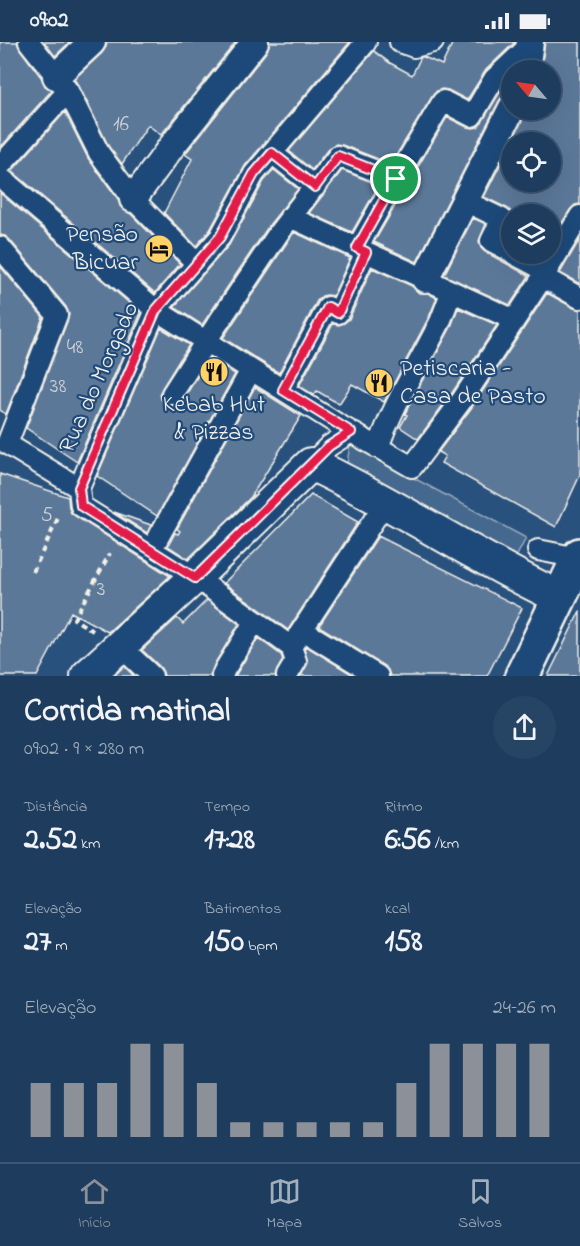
<!DOCTYPE html>
<html lang="pt">
<meta charset="utf-8">
<style>
:root{--surface:#1e3d5e;--page:#264464;--text:#f1f3f6;--muted:#a1aebc;--line:#3c5673;--accent:#8c9099}
body{margin:0;font-family:"Indie Flower",sans-serif;background:var(--page);color:var(--text);height:100vh;display:flex;flex-direction:column;font-size:22px;white-space:nowrap}
*{box-sizing:border-box;margin:0}
p{font-size:20px;color:var(--muted)}
.icon{flex:none;width:33px;height:33px;fill:none;stroke:currentColor;stroke-width:2;stroke-linecap:round;stroke-linejoin:round}
.map{position:relative;height:634px;overflow:hidden}
.panel{display:flex;flex-direction:column;background:var(--surface);flex:1}
.panel>*{flex:none}
.needle{width:39px;rotate:299deg}
.fabs{position:absolute;left:501px;top:18px;display:grid;gap:12px}
.fabs a{display:grid;place-items:center;width:60px;height:60px;border-radius:50%;background:var(--surface);box-shadow:0 6px 24px #0002,0 0 0 2px var(--line);font-size:30px}
.pin{position:absolute;display:grid;place-items:center;width:51px;height:51px;color:#fff;margin:-26px;border:3px solid #fff;border-radius:50%;box-shadow:0 2px 6px #0007}
.round{display:grid;place-items:center;flex:none;width:63px;height:63px;border-radius:32px;background:var(--page)}
.headline{display:flex;align-items:center;justify-content:space-between;height:102px;padding:0 24px}
h1{font-size:33px;font-weight:800;line-height:45px}
.stats{display:grid;grid-template-columns:repeat(3,1fr);gap:9px;height:102px;padding:6px 24px}
.stats div{display:grid;align-content:center}
.stats b{font-size:30px;font-weight:800}
.stats small{font-size:16px;font-weight:400}
.stats p{font-size:16px}
.chart{height:168px;padding:12px 24px}
.chart p{display:flex;justify-content:space-between}
.chart svg{width:100%;height:108px;margin-top:6px;stroke:var(--accent);stroke-width:6}
.status{display:flex;justify-content:space-between;align-items:center;height:42px;padding:0 30px;background:var(--surface);direction:ltr}
.status svg{height:16px;fill:currentColor}
.menu{display:flex;justify-content:space-around;align-items:center;height:84px;border-top:2px solid var(--line);background:var(--surface);font-size:16px;color:var(--muted)}
.menu a{display:grid;justify-items:center;gap:3px}
.menu .active{color:var(--accent)}
.map>svg:first-child{display:block}
.green{fill:#45688e;stroke:#9cacbb;stroke-width:1.5}
.building{fill:#5b7899;stroke:#f4f1e8;stroke-width:1.5;fill-rule:evenodd}
.lines{fill:none;stroke-linecap:round;stroke-linejoin:round}
.pedestrian-casing{stroke:#f4f1e8;stroke-width:24}
.minor-casing{stroke:#f4f1e8;stroke-width:30}
.tertiary-casing{stroke:#f4f1e8;stroke-width:36}
.secondary-casing{stroke:#f4f1e8;stroke-width:38}
.path{stroke:#f4f1e8;stroke-width:4;stroke-dasharray:6 4.5;stroke-linecap:butt}
.pedestrian{stroke:#1f4a7a;stroke-width:20}
.minor{stroke:#1f4a7a;stroke-width:26}
.tertiary{stroke:#1f4a7a;stroke-width:32}
.secondary{stroke:#1f4a7a;stroke-width:33}
.route-casing{stroke:#fff;stroke-width:12}
.route{stroke:#e11d48;stroke-width:8}
.labels{text-anchor:middle;dominant-baseline:central;stroke-width:4.5;stroke-linejoin:round;paint-order:stroke}
.number-label{font-size:21px;fill:#ced3d4}
.poi-label{font-size:24px;fill:#f4f1e8;stroke:#1f4a7a;text-anchor:end}
.street-label{font-size:24px;fill:#f4f1e8;stroke:#1f4a7a}
</style>
<div class="status"><b>09:02</b><svg viewBox="0 0 49 12"><path d="M0 12V9h3v3zM5 12V6h3v6zM10 12V3h3v9zM15 12V0h3v12zM26 1h20v11H26zM47 4h2v5h-2z"/></svg></div>
<div class="map">
<svg width="580" height="634" viewBox="0 0 580 634">
<rect width="100%" height="100%" fill="#28517e"/>
<filter id="ink" filterUnits="userSpaceOnUse"><feTurbulence type="fractalNoise" baseFrequency=".0167" numOctaves="2"/><feDisplacementMap in="SourceGraphic" scale="12" xChannelSelector="R" yChannelSelector="G"/><feConvolveMatrix kernelMatrix="1 2 1 2 8 2 1 2 1" color-interpolation-filters="sRGB"/></filter>
<g filter="url(#ink)">
<!-- green -->
<path class="green" d="M350,402L526,496L512,523L347,422Z"/>
<!-- building -->
<path class="building" d="M0,0H17L20,7L41,35L45,44L52,48L0,106Z
M44,0H70L55,14Z
M107,0H236L161,93L148,83L122,122L109,105L79,44L74,37L102,11L106,5Z
M270,0H350L245,124L210,188L196,204L164,171L192,117L185,112L267,9Z
M453,0H515L486,28L467,58L448,48L442,47L437,49L433,53L391,122L342,103L336,102L328,107L312,128L289,109L374,9L390,21L412,33L421,15H424L442,23Z
M545,0H580V162L575,163L570,168L550,200V172H513L507,166L484,155L525,73L527,68H550V28H541ZM512,100H550V140H512Z
M512,37V51L504,53L499,59L417,220L374,200L447,75L467,85L473,86L478,85L482,80L503,45Z
M65,70L88,116L118,157L120,164L125,169L131,172L180,222L155,251L12,129Z
M274,128L298,147L270,182L202,283L174,265L229,203L264,139Z
M342,128L379,143L352,190L309,171Z
M0,151L141,271L77,420L26,386L68,277L69,272L66,265L9,197L5,194L0,193Z
M473,176L486,182L479,199L481,206L485,210L529,234L510,263L444,233Z
M294,190L350,216L333,254L327,253L322,254L317,259L279,331L223,296Z
M580,197V242L560,231Z
M0,224L43,275L6,372L0,368Z
M372,226L412,244L419,251H428L437,256L429,275L384,360L352,342L339,362L317,349L314,353L299,344L333,282L339,283L344,281L349,277Z
M547,251L574,266L580,268V433L556,485L441,421L445,414L438,410L472,365Z
M458,266L497,283L452,351L418,397L400,385L407,373L405,372L409,363L451,285Z
M161,286L189,303L162,346L160,351L161,357L166,362L172,364L177,363L182,359L209,316L235,332L157,474L97,434Z
M255,345L301,374L251,455L188,517L168,504L175,491L178,492L180,489L177,487Z
M0,432L68,455L69,466L71,471L75,474L170,534L108,590L71,570L37,634H0Z
M311,453L358,480L288,588L224,541Z
M114,470L151,483L147,491Z
M378,494L522,566L487,634H390L388,628L384,624L319,584Z
M207,558L239,582L215,621L210,634H164L163,630L160,625L142,608L177,576L183,582Z
M580,569V634H548Z
M258,596L281,613L283,618L277,628L275,634H235Z
M306,604L355,634H301L308,621L304,607Z
M124,624L134,634H114Z"/>
<g class="lines">
<!-- pedestrian casing -->
<g class="pedestrian-casing">
<path id="pedestrian" d="M29,0L68,49L99,111L133,157L197,222
M400,0L414,5L433,0
M272,111L315,145
M0,124L68,49
M0,135L156,268L339,383L412,425L462,358L543,235L580,174
M465,159L502,177L491,199L512,210
M290,175L514,278
M0,205L57,273L7,402L79,446L81,464L195,535L291,605
M357,206L396,137L443,59L472,74L494,37L530,3
M514,212L546,229
M543,235L580,256
M283,348L328,265L338,271L366,210
M172,352L206,299L280,189L338,114L396,137
M378,406C393,362 419,322 440,280C444,270 448,259 452,249
M311,422L329,404L351,390
M79,446L156,268L220,195L254,132L366,0
M152,507L251,328
M538,508L578,516L580,519
M302,588L378,634
M120,604L152,634
M222,634L225,627L255,579
M287,634L296,619L291,605L385,461"/>
</g>
<!-- minor casing -->
<g class="minor-casing">
<path id="minor" d="M526,28L530,0
M56,34L92,0
M133,157L172,104L255,0
M425,237L512,66"/>
</g>
<!-- tertiary casing -->
<g class="tertiary-casing">
<path id="tertiary" d="M87,634L195,535L311,422C396,462 474,515 559,555"/>
</g>
<!-- secondary casing -->
<g class="secondary-casing">
<path id="secondary" d="M522,634L580,513"/>
</g>
<!-- path -->
<path class="path" d="M33,530L59,474
M93,589L74,577L110,511"/>
<!-- pedestrian -->
<use href="#pedestrian" class="pedestrian"/>
<!-- minor -->
<use href="#minor" class="minor"/>
<!-- tertiary -->
<use href="#tertiary" class="tertiary"/>
<!-- secondary -->
<use href="#secondary" class="secondary"/>
</g>
</g>
<g class="lines" filter="url(#ink)">
<!-- route casing -->
<g class="route-casing">
<path id="route" d="M272,111L315,145L338,114L396,137L357,206L366,210L338,271L328,265L283,348L351,390L329,404L195,536L81,464L79,446L156,268L220,195L254,132Z"/>
</g>
<!-- route -->
<use href="#route" class="route"/>
</g>
<!-- icons -->
<defs>
<g id="hotel-disc" transform="scale(1.5)"><circle r="9.5" fill="#ffd166" stroke="#1f4a7a"/><path d="M-6-4.5h1.5V1H6V5H4.5V3h-9V5H-6ZM-4 0a1.8 1.8 0 1 1 3.6 0ZM.5 0V-2.5h3Q6-2.5 6 0Z" fill="#111"/></g>
<g id="restaurant-disc" transform="scale(1.5)"><circle r="9.5" fill="#ffd166" stroke="#1f4a7a"/><path d="M-5-6h1v4h1v-4h1v4h1v-4h1v5L-1.5 .5V6h-2V.5L-5-1ZM5-6V6H3V1.5H1.5Q1.5-4 5-6Z" fill="#111"/></g>
</defs>
<g fill-rule="evenodd">
<use href="#hotel-disc" x="159" y="207"/>
<use href="#restaurant-disc" x="214" y="330"/>
<use href="#restaurant-disc" x="379" y="341"/>
</g>
<g class="labels">
<!-- number labels -->
<g class="number-label">
<text x="121" y="83">16</text>
<text x="75" y="306">48</text>
<text x="58" y="345">38</text>
<text x="47" y="474">5</text>
<text x="101" y="548">3</text>
</g>
<!-- poi labels -->
<g class="poi-label">
<text x="138" y="193">Pensão<tspan x="138" dy="28">Bicuar</tspan></text>
<text x="400" y="327" text-anchor="start">Petiscaria -<tspan x="400" dy="28">Casa de Pasto</tspan></text>
<text x="214" y="363" text-anchor="middle">Kebab Hut<tspan x="214" dy="28">&amp; Pizzas</tspan></text>
</g>
<!-- street labels -->
<g class="street-label">
<text transform="translate(100 336) rotate(-66)">Rua do Morgado</text>
</g>
</g>
</svg>
<div class="fabs">
<a><svg class="needle" viewBox="-14 -14 28 28"><path d="M0-13l5 13h-10z" fill="#e53935"/><path d="M0 13l5-13h-10z" fill="#a1aebc"/></svg></a>
<a><svg class="icon" aria-label="locate" viewBox="0 0 24 24"><circle cx="12" cy="12" r="6"/><path d="M12 2v4M12 18v4M2 12h4M18 12h4"/></svg></a>
<a><svg class="icon" aria-label="layers" viewBox="0 0 24 24"><path d="M12 4l9 5-9 5-9-5zM3 14l9 5 9-5"/></svg></a>
</div>
<div class="pin" style="left:396px;top:137px;background:#1e9e55"><svg class="icon" aria-label="arrive" viewBox="0 0 24 24"><path d="M6 21V4h12l-3 4 3 4H6"/></svg></div>
</div>
<section class="panel">
<div class="headline"><div><h1>Corrida matinal</h1><p>09:02 · 9 × 280 m</p></div><a class="round"><svg class="icon" aria-label="share" viewBox="0 0 24 24"><path d="M12 15V3M7 8l5-5 5 5M5 13v7h14v-7"/></svg></a></div>
<div class="stats">
<div><p>Distância</p><b>2.52<small> km</small></b></div>
<div><p>Tempo</p><b>17:28</b></div>
<div><p>Ritmo</p><b>6:56<small> /km</small></b></div>
</div>
<div class="stats">
<div><p>Elevação</p><b>27<small> m</small></b></div>
<div><p>Batimentos</p><b>150<small> bpm</small></b></div>
<div><p>kcal</p><b>158</b></div>
</div>
<div class="chart"><p><span>Elevação</span>24–26 m</p>
<svg viewBox="0 0 160 44" preserveAspectRatio="none"><path d="M5 44V22M15 44V22M25 44V22M35 44V6M45 44V6M55 44V22M65 44V38M75 44V38M85 44V38M95 44V38M105 44V38M115 44V22M125 44V6M135 44V6M145 44V6M155 44V6"/></svg>
</div>
</section>
<nav class="menu">
<a class="active"><svg class="icon" aria-label="home" viewBox="0 0 24 24"><path d="M3 11l9-7 9 7M6 9v11h12V9"/></svg>Início</a>
<a><svg class="icon" aria-label="map" viewBox="0 0 24 24"><path d="M3 6l6-2 6 2 6-2v14l-6 2-6-2-6 2zM9 4v14M15 6v14"/></svg>Mapa</a>
<a><svg class="icon" aria-label="saved" viewBox="0 0 24 24"><path d="M7 4h10v16l-5-4-5 4z"/></svg>Salvos</a>
</nav>
